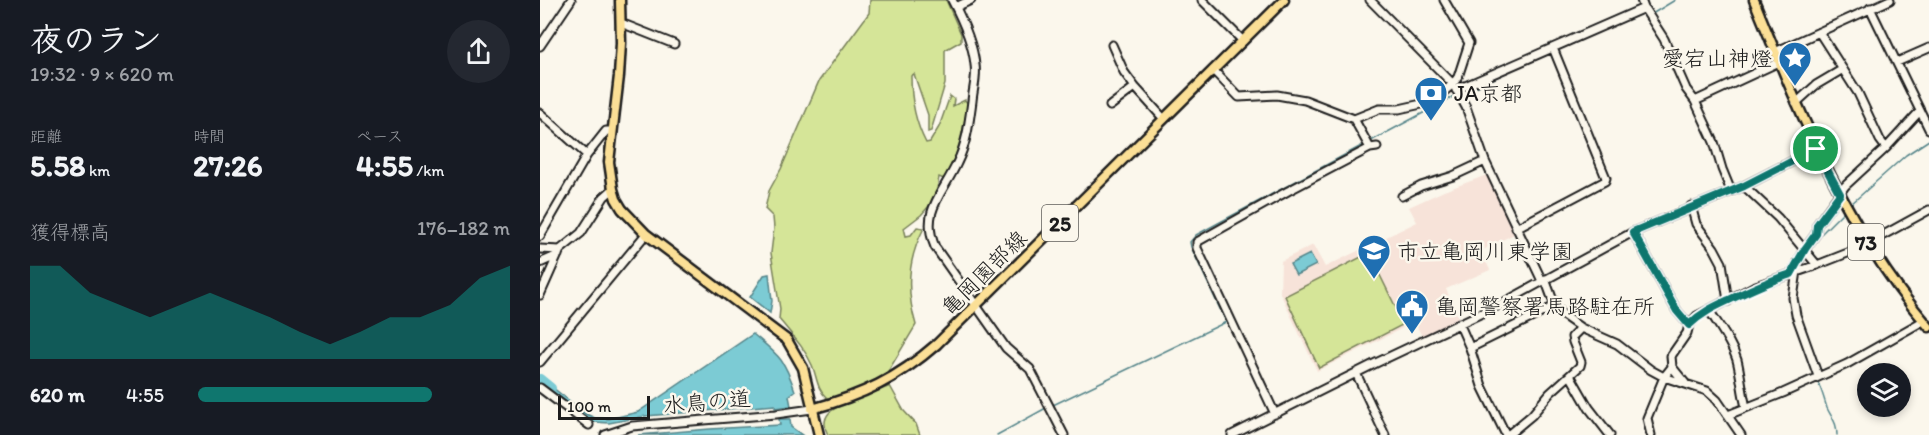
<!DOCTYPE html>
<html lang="ja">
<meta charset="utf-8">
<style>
:root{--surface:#171b24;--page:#242831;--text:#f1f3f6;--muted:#9ea1a6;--accent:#0f766e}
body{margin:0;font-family:Itim,"Klee One",sans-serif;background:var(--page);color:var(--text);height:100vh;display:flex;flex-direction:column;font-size:22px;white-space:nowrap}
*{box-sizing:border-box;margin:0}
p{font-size:20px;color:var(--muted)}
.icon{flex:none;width:33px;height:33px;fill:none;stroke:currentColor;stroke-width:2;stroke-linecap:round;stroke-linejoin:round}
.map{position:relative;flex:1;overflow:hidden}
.panel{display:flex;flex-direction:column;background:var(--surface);width:540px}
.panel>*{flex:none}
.tools{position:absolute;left:1317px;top:363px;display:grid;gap:12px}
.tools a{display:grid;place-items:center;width:54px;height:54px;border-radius:50%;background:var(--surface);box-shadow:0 3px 9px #0003;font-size:30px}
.scale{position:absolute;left:18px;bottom:15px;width:92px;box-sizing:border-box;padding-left:6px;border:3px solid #1c1c1c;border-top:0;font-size:16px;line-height:21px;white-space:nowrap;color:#1c1c1c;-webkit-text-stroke:4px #fbf7ec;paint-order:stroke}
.pin{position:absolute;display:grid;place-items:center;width:51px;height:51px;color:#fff;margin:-26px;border:3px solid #fff;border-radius:50%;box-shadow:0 2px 6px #0007}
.round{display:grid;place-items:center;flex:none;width:63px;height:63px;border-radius:32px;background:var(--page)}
.overview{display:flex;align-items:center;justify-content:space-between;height:102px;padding:0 30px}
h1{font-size:33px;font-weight:800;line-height:45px}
.metrics{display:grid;grid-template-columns:repeat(3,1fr);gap:9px;height:102px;padding:6px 30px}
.metrics div{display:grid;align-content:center}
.metrics b{font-size:30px;font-weight:800}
.metrics small{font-size:16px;font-weight:400}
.metrics p{font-size:16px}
.chart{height:168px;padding:12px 30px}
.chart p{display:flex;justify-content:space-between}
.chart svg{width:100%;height:108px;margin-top:6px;fill:var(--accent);opacity:.7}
ul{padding:0 30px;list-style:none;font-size:20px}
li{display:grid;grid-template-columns:96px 72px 1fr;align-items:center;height:45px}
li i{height:15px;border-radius:8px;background:var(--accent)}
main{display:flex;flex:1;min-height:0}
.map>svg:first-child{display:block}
.built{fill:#f7e3d9}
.green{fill:#d5e598;stroke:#78805a;stroke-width:1.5}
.water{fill:#7bcbd4;stroke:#55858a;stroke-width:1.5}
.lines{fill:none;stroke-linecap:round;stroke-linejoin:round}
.stream{stroke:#55858a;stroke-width:1.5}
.river{stroke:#7bcbd4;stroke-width:10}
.minor-casing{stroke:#1c1c1c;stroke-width:11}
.major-casing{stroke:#1c1c1c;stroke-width:13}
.minor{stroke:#fbf7ec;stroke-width:7}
.major{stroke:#fbdf96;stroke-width:8}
.route-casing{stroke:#fff;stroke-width:12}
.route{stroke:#0f766e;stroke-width:8}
.labels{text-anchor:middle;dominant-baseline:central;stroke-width:5;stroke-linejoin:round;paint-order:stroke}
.shield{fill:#fbf7ec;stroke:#5f5e5a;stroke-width:1.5}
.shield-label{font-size:21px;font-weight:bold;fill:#1c1c1c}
.poi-label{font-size:22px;fill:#1c1c1c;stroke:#fbf7ec;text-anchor:start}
.street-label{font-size:22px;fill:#1c1c1c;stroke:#fbf7ec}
</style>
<main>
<section class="panel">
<div class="overview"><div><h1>夜のラン</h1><p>19:32 · 9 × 620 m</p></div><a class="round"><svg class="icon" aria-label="share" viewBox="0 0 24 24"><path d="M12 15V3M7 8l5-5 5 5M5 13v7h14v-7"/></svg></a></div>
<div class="metrics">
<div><p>距離</p><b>5.58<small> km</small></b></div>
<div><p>時間</p><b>27:26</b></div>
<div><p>ペース</p><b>4:55<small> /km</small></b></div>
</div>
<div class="chart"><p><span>獲得標高</span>176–182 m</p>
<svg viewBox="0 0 160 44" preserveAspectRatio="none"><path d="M0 44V6L10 6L20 17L30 22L40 27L50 22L60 17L70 22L80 27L90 33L100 38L110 33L120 27L130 27L140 22L150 11L160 6V44z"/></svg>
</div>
<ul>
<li><b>620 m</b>4:55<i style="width:75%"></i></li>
</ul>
</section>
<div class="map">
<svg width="1389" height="435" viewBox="0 0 1389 435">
<rect width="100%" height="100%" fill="#fbf7ec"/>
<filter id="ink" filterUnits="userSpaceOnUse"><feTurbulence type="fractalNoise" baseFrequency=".0167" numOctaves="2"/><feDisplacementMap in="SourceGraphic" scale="12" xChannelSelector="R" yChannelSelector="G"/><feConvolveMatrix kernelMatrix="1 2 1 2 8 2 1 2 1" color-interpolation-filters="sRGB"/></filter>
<g filter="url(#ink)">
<!-- built -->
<path class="built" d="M947,175L976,233L941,251L950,270L906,289L919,319L882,336L873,320L862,326L863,328L777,371L740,293L741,261L773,245L785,267L877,222L869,207L904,191Z"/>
<!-- green -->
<path class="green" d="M330,0H406L421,34V41L405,50V84L391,131L388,132V115L374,74L371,76C371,100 375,122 386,143L390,142L399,127L410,96L414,99L413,106L425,100L428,104C423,130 418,157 404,179L399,177L396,195L389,206L381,215L364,228L366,236L371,235L377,227L384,228C367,260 366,291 376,325L346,375L301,396L287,398C277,390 277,377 272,365C264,347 251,334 239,319L240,309L231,253L234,228L233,217L225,209L229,191L241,169L279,81L329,13Z
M829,253L864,324L779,368L745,296Z
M350,386L364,411L376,424L380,435H288C284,427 283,420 289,413C295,405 339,391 350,386Z"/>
<!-- water -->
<path class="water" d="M770,254L776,265L756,275L750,264Z
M229,274L232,301L230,313L210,297L224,275Z
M213,334C239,356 244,358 255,391L249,396L251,406L235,408V405L106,416L69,423L54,422L43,417L10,390L12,387L46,414L55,418L69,419L98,412Z
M239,419H250L251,427L262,435H98L170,429L240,425Z"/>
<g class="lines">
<!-- stream -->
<path class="stream" d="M1112,14L1135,0
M1021,48L1101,14
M923,93L1008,53
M829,142L915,96
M1311,204L1366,155L1389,140
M1278,237L1304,211
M1277,381C1282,390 1284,399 1287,408C1292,419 1297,422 1297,435
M513,405L686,322L651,247L650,242L656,235L825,144
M457,435L506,408"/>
<!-- river -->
<path class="river" d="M0,379L11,388"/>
<!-- minor casing -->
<g class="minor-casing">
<path id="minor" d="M412,0C422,19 433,43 435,65C437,77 433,89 432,101C429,123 427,143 417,163C403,194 380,211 395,247L466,348L490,369L524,435
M662,0L703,41
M830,0L913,84L926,107L945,161L1002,281
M1101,0L1104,8L1124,39L1146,89L1155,101L1174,142L1182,169L1191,191
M416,7L431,0
M1330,8L1389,129
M81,23L134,44
M1279,32L1318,93L1340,140L1346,148
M572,45L584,72L595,87L624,119
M0,46L31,0
M1235,52L1350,0
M1357,62L1389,48
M673,70L699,97L737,95L765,100L814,119L839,109H859L886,103L895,99L913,84L918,77L929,43L904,0
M916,90L1104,8
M1155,101L1239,62
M1256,103L1276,85L1303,69
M570,106L595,87
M0,113L47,155
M814,119L830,148L837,147
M1204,186L1238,218L1277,265
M862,196L881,186L913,176L945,161
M1151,206L1156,224L1174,248L1182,263L1188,301
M976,228L1065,181L1066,178L1013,48
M1093,232L1137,311L1149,325
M0,236L47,155L66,131H72
M1327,244L1389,210
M0,249L20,250
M0,263L18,255
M1257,271L1253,298L1256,315L1278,376
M1252,274L1265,249L1276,234L1277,225L1305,186L1346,148L1380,111
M1005,279L1015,306L1024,316L1041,328L1077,344L1111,370L1124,377L1167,391L1177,400L1201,435
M0,295L20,250L41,233L64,197L73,189
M1169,310C1179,326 1191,341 1197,360C1201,375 1202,392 1206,407
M919,323L930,348L942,386L966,435
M930,348L1015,306
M0,362L106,234
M816,373L845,435
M1030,375L1049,408L1070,435
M1145,383L1132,367L1131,356L1147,333L1149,325L1157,316L1169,310L1213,287L1277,265L1328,245
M0,388L49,425
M735,414L657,248V242L748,191L830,148
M1188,415L1243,393L1307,364L1383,321
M65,435L92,426L236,414L272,409
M692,435L836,363L961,304L1093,232L1204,186L1276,149
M968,435L992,415L1010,393L1040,366L1041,362L1033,342L1032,337L1041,328
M1111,435L1107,418L1124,377L1132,367"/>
</g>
<!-- major casing -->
<g class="major-casing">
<path id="major" d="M80,0L81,43L79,76L69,162L73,189L76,199L82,209L106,234L247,340L263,368L279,435
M1214,0C1261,115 1307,232 1389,327
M272,409C323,395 357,379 397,344L744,0"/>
</g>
<!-- minor -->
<use href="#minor" class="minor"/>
<!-- major -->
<use href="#major" class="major"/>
</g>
</g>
<g class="lines" filter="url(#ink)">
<!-- route casing -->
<g class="route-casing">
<path id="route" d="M1276,149L1300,194L1277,225L1276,234L1265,249L1251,274C1229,281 1210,290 1189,300C1174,307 1161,313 1149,325L1137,311L1093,232L1204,186Z"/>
</g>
<!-- route -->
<use href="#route" class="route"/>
</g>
<!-- icons -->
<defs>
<g id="sight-pin" transform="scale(1.725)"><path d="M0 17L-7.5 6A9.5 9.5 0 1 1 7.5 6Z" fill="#1f6fb2" stroke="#fbf7ec"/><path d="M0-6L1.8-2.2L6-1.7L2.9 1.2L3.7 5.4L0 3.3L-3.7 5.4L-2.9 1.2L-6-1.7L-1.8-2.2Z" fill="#fff"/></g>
<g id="bank-pin" transform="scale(1.725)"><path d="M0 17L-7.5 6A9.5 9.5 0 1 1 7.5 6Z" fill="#1f6fb2" stroke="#fbf7ec"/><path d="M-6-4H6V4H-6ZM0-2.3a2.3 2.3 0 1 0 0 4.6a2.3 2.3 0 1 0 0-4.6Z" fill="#fff"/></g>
<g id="school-pin" transform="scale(1.725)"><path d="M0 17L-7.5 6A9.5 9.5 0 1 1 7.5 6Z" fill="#1f6fb2" stroke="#fbf7ec"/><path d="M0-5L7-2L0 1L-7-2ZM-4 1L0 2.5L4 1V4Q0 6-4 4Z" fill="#fff"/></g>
<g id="civic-pin" transform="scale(1.725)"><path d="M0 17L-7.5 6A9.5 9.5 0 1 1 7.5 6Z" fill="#1f6fb2" stroke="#fbf7ec"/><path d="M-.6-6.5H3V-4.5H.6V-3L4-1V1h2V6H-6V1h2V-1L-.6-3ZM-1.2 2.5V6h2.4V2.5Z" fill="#fff"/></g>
</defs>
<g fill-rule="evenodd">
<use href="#sight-pin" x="1255" y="58"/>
<use href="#bank-pin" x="891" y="93"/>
<use href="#school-pin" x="834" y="251"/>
<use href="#civic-pin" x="872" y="306"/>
</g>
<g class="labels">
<!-- shield labels -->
<g class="shield">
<rect x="502" y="205" width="36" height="36" rx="4.5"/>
<rect x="1308" y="224" width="36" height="36" rx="4.5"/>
</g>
<g class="shield-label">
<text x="520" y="223">25</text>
<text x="1326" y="242">73</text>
</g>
<!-- poi labels -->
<g class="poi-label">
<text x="1232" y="58" text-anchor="end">愛宕山神燈</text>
<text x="914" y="93">JA京都</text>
<text x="857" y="251">市立亀岡川東学園</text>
<text x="895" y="306">亀岡警察署馬路駐在所</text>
</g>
<!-- street labels -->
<g class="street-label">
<text transform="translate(444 273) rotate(-45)">亀岡園部線</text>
<text transform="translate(167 402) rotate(-5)">水鳥の道</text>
</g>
</g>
</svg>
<div class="tools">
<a><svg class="icon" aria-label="layers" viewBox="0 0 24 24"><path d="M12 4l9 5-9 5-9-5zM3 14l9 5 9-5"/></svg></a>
</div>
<div class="scale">100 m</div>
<div class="pin" style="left:1276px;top:149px;background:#1e9e55"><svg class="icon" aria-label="arrive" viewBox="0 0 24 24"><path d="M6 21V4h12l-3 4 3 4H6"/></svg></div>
</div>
</main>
